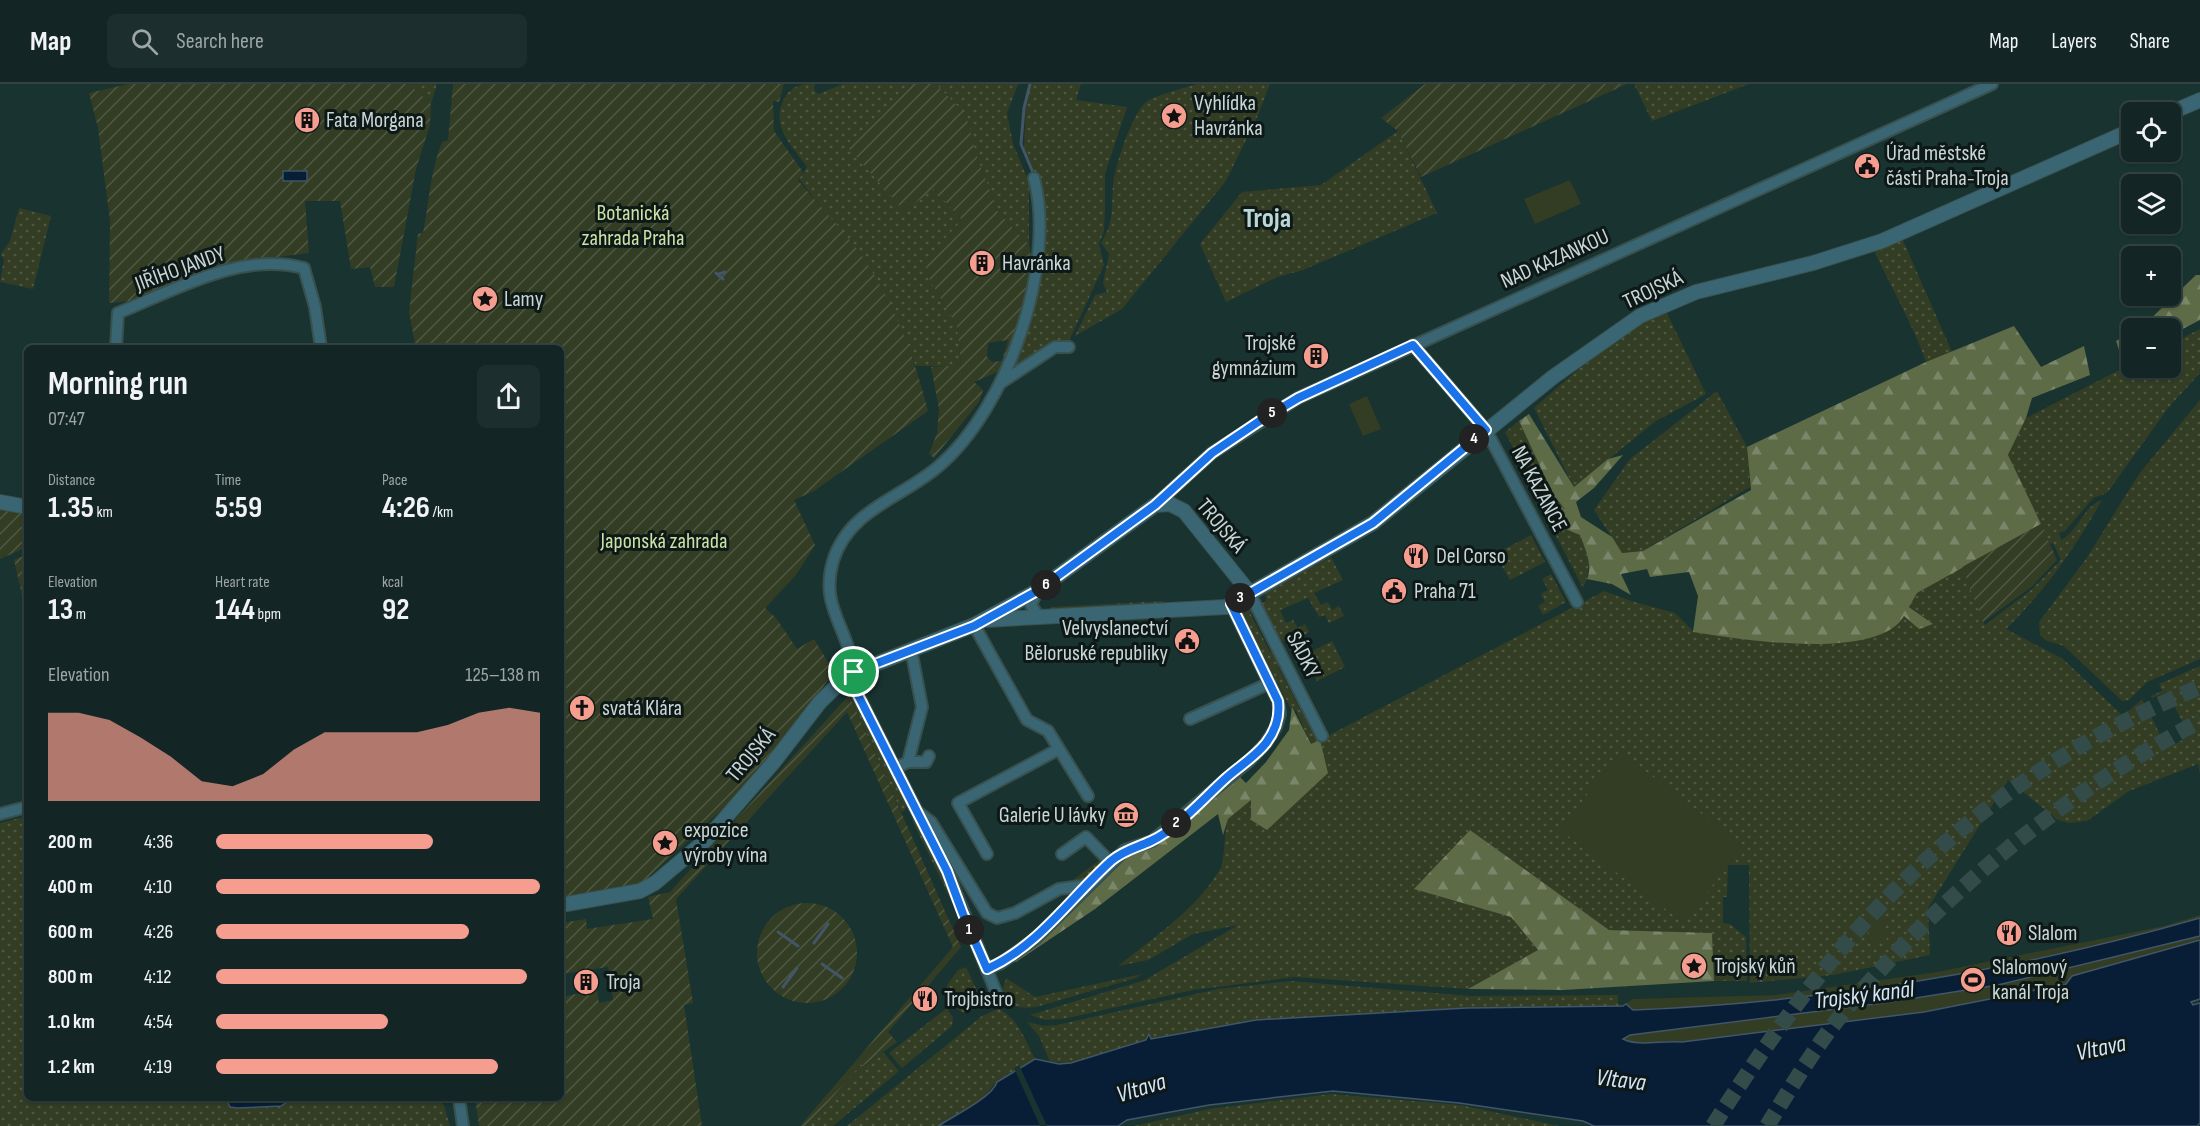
<!DOCTYPE html>
<meta charset="utf-8">
<style>
:root{--surface:#132625;--page:#1c2e2d;--text:#f1f3f6;--muted:#9da5a7;--line:#324342;--accent:#f59d8e}
body{margin:0;font-family:"Sofia Sans Condensed",sans-serif;background:var(--page);color:var(--text);height:100vh;display:flex;flex-direction:column;font-size:22px;white-space:nowrap}
*{box-sizing:border-box;margin:0}
p{font-size:20px;color:var(--muted)}
.icon{flex:none;width:33px;height:33px;fill:none;stroke:currentColor;stroke-width:2;stroke-linecap:round;stroke-linejoin:round}
.map{position:relative;flex:1;overflow:hidden}
.sheet{position:absolute;left:24px;top:261px;width:540px;height:756px;display:flex;flex-direction:column;background:var(--surface);border-radius:9px;box-shadow:0 2px 4px #0004,0 0 0 2px var(--line)}
.sheet>*{flex:none}
.fabs{position:absolute;left:2121px;top:18px;display:grid;gap:12px}
.fabs a{display:grid;place-items:center;width:60px;height:60px;border-radius:9px;background:var(--surface);box-shadow:0 2px 4px #0004,0 0 0 2px var(--line);font-size:30px}
.pin{position:absolute;display:grid;place-items:center;width:51px;height:51px;color:#fff;margin:-26px;border:3px solid #fff;border-radius:50%;box-shadow:0 2px 6px #0007}
.km{position:absolute;width:30px;height:30px;margin:-15px;border-radius:50%;background:#222;color:#fff;font-size:16px;line-height:30px;text-align:center}
.round{display:grid;place-items:center;flex:none;width:63px;height:63px;border-radius:9px;background:var(--page)}
.summary{display:flex;align-items:center;justify-content:space-between;height:102px;padding:0 24px}
h1{font-size:33px;font-weight:700;line-height:45px}
.figures{display:grid;grid-template-columns:repeat(3,1fr);gap:9px;height:102px;padding:6px 24px}
.figures div{display:grid;align-content:center}
.figures b{font-size:30px;font-weight:700}
.figures small{font-size:16px;font-weight:400}
.figures p{font-size:16px}
.chart{height:168px;padding:12px 24px}
.chart p{display:flex;justify-content:space-between}
.chart svg{width:100%;height:108px;margin-top:6px;fill:var(--accent);opacity:.7}
ul{padding:0 24px;list-style:none;font-size:20px}
li{display:grid;grid-template-columns:96px 72px 1fr;align-items:center;height:45px}
li i{height:15px;border-radius:8px;background:var(--accent)}
header{display:flex;align-items:center;gap:36px;box-sizing:border-box;height:84px;padding:0 30px;background:var(--surface);border-bottom:2px solid var(--line)}
header strong{font-size:28px}
nav{display:flex;gap:33px;margin-inline-start:auto;font-size:21px}
.search{width:420px;height:54px;background:var(--page);display:flex;align-items:center;gap:15px;box-sizing:border-box;padding:0 21px;border-radius:9px;color:var(--muted);font-size:22px}
.map>svg:first-child{display:block}
.grass{fill:url(#grass-dots)}
.forest{fill:url(#forest-firs)}
.garden{fill:url(#garden-furrows);fill-rule:evenodd}
.pitch{fill:#333d24}
.water{fill:#081e37;stroke:#425667;stroke-width:1.5}
.pier{fill:#193331}
.lines{fill:none;stroke-linecap:round;stroke-linejoin:round}
.stream{stroke:#425667;stroke-width:3}
.trunk-tunnel{stroke:#334c4a;stroke-width:16;stroke-dasharray:16 8;stroke-linecap:butt}
.minor-casing{stroke:#38514f;stroke-width:14}
.tertiary-casing{stroke:#38514f;stroke-width:16}
.minor{stroke:#3a6573;stroke-width:10}
.tertiary{stroke:#3a6573;stroke-width:14}
.route-casing{stroke:#fff;stroke-width:12}
.route{stroke:#1a73e8;stroke-width:8}
.labels{text-anchor:middle;dominant-baseline:central;stroke-width:6;stroke-linejoin:round;paint-order:stroke}
.poi-label{font-size:22px;fill:#c8d7d6;stroke:#0d1817;text-anchor:start}
.park-label{font-size:22px;fill:#cbe3a5;stroke:#0d1817}
.street-label{font-size:22px;fill:#c8d7d6;stroke:#0d1817}
.water-label{font-size:24px;font-style:italic;fill:#d3e5fa;stroke:#0d1817}
.district-label{font-size:28px;font-weight:bold;fill:#bad7d5;stroke:#0d1817}
</style>
<header>
<strong>Map</strong>
<div class="search"><svg class="icon" aria-label="search" viewBox="0 0 24 24"><circle cx="10" cy="10" r="6"/><path d="M15 15l6 6"/></svg>Search here</div>
<nav><a>Map</a><a>Layers</a><a>Share</a></nav>
</header>
<div class="map">
<svg width="2200" height="1042" viewBox="0 0 2200 1042">
<defs>
<pattern id="grass-dots" width="8" height="8" patternUnits="userSpaceOnUse" patternTransform="scale(1.5)"><rect width="8" height="8" fill="#333d24"/><path d="M2 2h.1M6 6h.1" fill="none" stroke="#4f5843" stroke-width="1.8" stroke-linecap="round"/></pattern>
<pattern id="forest-firs" width="22" height="20" patternUnits="userSpaceOnUse" patternTransform="scale(1.5)"><rect width="22" height="20" fill="#5d6b47"/><path d="M5 1l3.5 6h-7zM16 11l3.5 6h-7z" fill="#7a8669"/></pattern>
<pattern id="garden-furrows" width="10" height="10" patternUnits="userSpaceOnUse" patternTransform="scale(1.5)"><rect width="10" height="10" fill="#333d24"/><path d="M-1 1l2-2M0 10L10 0M9 11l2-2" fill="none" stroke="#4f5843"/></pattern>
</defs>
<rect width="100%" height="100%" fill="#193331"/>
<!-- grass -->
<path class="grass" d="M409,0H437L431,20Z
M804,0H815L814,6L818,10L843,0H912L881,33L846,61L934,105L962,136L931,198L957,242L961,282H916L871,187L799,95L807,83C792,62 771,43 783,17C788,7 793,3 804,0Z
M936,0H1018L1007,29L1013,60L1029,98V161L998,128L976,70L966,31Z
M1031,0H1081L1076,16L1127,23L1105,90V128L1104,147L1099,160L1104,181L1069,257L1056,258L1015,283L1034,229L1042,159L1041,104L1024,63L1026,16Z
M1197,0H1270L1258,31L1226,97L1122,225L1075,252L1095,211L1107,208L1103,199L1109,170L1101,159C1115,136 1111,125 1113,101C1115,82 1131,32 1145,19C1155,11 1185,4 1197,0Z
M1634,0H1749L1652,37Z
M1398,47L1437,129L1303,186L1277,193L1226,218L1200,160L1242,108L1321,101Z
M19,124L51,132L33,205L0,198L4,176L1,170L10,157Z
M1902,154L1952,268L1926,278C1912,238 1891,204 1874,166Z
M1666,227L1706,310L1656,337L1574,403L1534,324C1575,288 1617,250 1666,227Z
M2200,245V289L2168,324L2107,409L2093,414L2065,447L2059,449L2061,456C2079,447 2082,423 2102,416C2075,464 2046,506 2006,545L2063,575L2123,632L2142,615L2167,664L2190,652L2167,608L2152,614L2151,612L2162,607L2159,600L2200,582V688L2198,680L2129,707L2087,737L2069,739L2058,736L2008,696L1928,824L1930,871L1833,891L1750,899L1749,781H1728L1727,813H1723V839L1730,840L1746,853L1747,897H1714L1712,849L1609,846L1470,746L1415,805L1511,833L1538,866L1468,905L1295,893L1193,906L1063,935L1045,936L1030,931L1145,896L1238,841L1193,850L1148,876L1118,882C1154,853 1197,825 1220,785C1225,778 1224,747 1228,735L1319,656L1311,661L1296,626L1293,629L1243,531L1244,519L1250,521L1252,525L1250,529L1270,568H1274L1280,580L1278,583L1313,650H1317L1320,656L1604,507L1631,517L1675,529L1694,548L1904,532L1932,540L1909,522L1917,509L1962,483L1985,541L2031,506L2061,476L2053,459L2050,460L2008,372L2026,334L2131,280L2132,284H2170L2171,260Z
M1717,307L1747,363L1750,403L1643,467L1622,469L1594,426L1630,375Z
M2200,316V575L2147,598L2129,616L2122,617L2064,562L2047,557L2040,551L2039,538L2086,475L2139,390Z
M1519,337L1554,412L1566,426L1540,416L1505,348Z
M1550,440L1580,451C1588,471 1593,484 1583,504Z
M1531,451L1545,478L1510,496L1495,470Z
M1331,473L1343,496L1314,509L1321,521L1328,518L1332,526L1339,522L1344,532L1329,539L1325,531L1319,533L1308,514L1280,526L1286,539L1293,536L1298,544L1305,540L1309,548C1304,551 1298,556 1292,558C1276,563 1267,531 1261,520L1266,517L1265,509Z
M1551,490L1566,518L1543,531L1538,522L1545,518L1541,510L1548,506L1542,495Z
M1163,517V523L1052,528L1051,523Z
M1332,557L1345,583L1317,597L1304,571Z
M853,612L907,722L904,727H901L850,613Z
M27,732V1014H436L444,1021L450,1042H0V739Z
M915,735L951,806L957,829L912,736Z
M1101,775L1106,780L1093,795L1065,802Z
M966,883L980,913L968,929L961,928L948,916L947,901L958,886Z
M1142,890L1136,894L1036,923C1019,925 1012,923 1002,908L1006,894L1035,913Z
M1291,897L1471,912L1618,911V920L1623,922L1467,924L1256,936L1150,955L1149,950L1146,956L1071,979L1050,978L1039,952L1027,938L1044,942L1057,941L1218,905Z
M947,924L953,934L952,942L902,984L889,969Z
M998,925C1017,932 1026,958 1035,975L997,997L982,1015L938,1042H847L982,932Z
M883,968L899,987L833,1042H808L861,980L864,982Z
M1331,1010L1460,1021L1559,1042H1134L1209,1025Z"/>
<!-- forest -->
<path class="forest" d="M2196,191H2200V236L2171,251L2170,244H2141Z
M2014,242L2041,283L2084,262L2090,291L2032,314L2026,334L2008,371L2041,440L1917,509L1909,523L1933,540L1919,545L1904,532C1878,578 1738,555 1693,548L1698,512L1689,488L1650,493L1647,485L1621,490L1631,511L1612,500L1587,495C1593,482 1585,464 1580,451L1550,439L1548,419L1565,425L1554,412L1519,337L1529,330L1574,403L1608,375L1623,371L1594,404L1576,418L1581,433L1612,453L1622,469L1643,467L1751,406L1747,363L1926,278Z
M2131,249V271L2122,275L2116,257Z
M1292,623L1311,660L1320,656L1328,689L1267,746L1251,736V716L1228,735L1223,751L1218,730L1095,825L1016,878L1011,876L1114,780L1236,689L1246,699L1266,678L1289,646Z
M1470,746L1609,846L1712,849L1714,897L1563,906L1468,905L1538,866L1511,833L1414,805Z"/>
<!-- garden -->
<path class="garden" d="M128,0H409L431,20L430,41L416,85L394,203H375L370,183L351,185L340,117H305L309,169L230,179L131,217L109,219L110,137L98,44L89,9Z
M453,0H784L779,18L773,17L774,47L803,88L798,96C820,123 847,149 866,178C896,223 915,275 928,327L814,407L794,416L815,461L796,491L765,524L776,534L797,565L814,555L834,588L786,653L729,719L641,800L561,814V264H417L415,260L409,228L418,150L423,149C429,118 430,88 442,58L448,56Z
M912,0H936L966,31L976,70L998,128L1029,161L1032,178L1018,239L1000,287L974,298L983,306L979,318L934,374L929,370L937,349L939,325L931,283L961,281L957,242L931,198L924,177L962,136L934,105L904,127L846,61L881,33ZM1008,256L1002,277L992,278L987,273L988,259Z
M1425,0H1627L1421,93L1398,47L1381,34Z
M0,423L27,428V463L0,475Z
M2041,440L2057,476L2030,504L1983,538L1962,483Z
M27,470V534L14,476Z
M849,611L961,863L888,948L897,958L863,982L861,980L808,1042H800L953,863L847,628L676,815L693,919L684,921L702,1042H479L475,1014H561V913L597,906L599,919L613,916L608,883L562,890L561,839L586,835L587,845L653,835L648,813L670,808Z
M757 869a50 50 0 1 1 100 0a50 50 0 1 1-100 0Z"/>
<!-- pitch -->
<path class="pitch" d="M1570,96L1581,120L1535,140L1524,115Z
M1367,312L1381,345L1363,352L1349,320Z
M1620,668L1743,761L1684,839L1560,746Z
M1883,827L1887,858L1870,860L1866,828Z
M2200,831V856L2072,892L2066,900L1924,928L1682,958C1662,956 1638,963 1622,955L1623,921L1633,915L1777,911L1937,888L2164,842Z"/>
<!-- water -->
<path class="water" d="M283,87H307V97H283Z
M2200,834V852L1998,901L1884,919L1630,951L1623,955C1638,963 1662,956 1682,958L1924,928L2066,900L2072,892L2200,856V915L2191,918L2193,921L2200,919V1039L2197,1042H1594L1583,1037L1459,1019L1333,1007L1209,1021L1127,1036L1118,1042H938C952,1033 993,1013 997,998L1035,975L1059,980L1071,979L1146,956L1149,950L1151,955L1256,936L1467,924L1623,922L1626,920L1633,926C1824,918 2016,887 2200,834Z
M226,1014H285L287,1018L281,1022L237,1024L230,1023Z"/>
<!-- pier -->
<path class="pier" d="M1019,981L1047,1042H1040L1014,984Z"/>
<g class="lines">
<!-- stream -->
<path class="stream" d="M1030,0L1024,24L1021,60L1034,91
M716,189L723,195
M719,190L725,188
M1027,245L1033,222
M1013,285L1023,257
M647,459L661,460L670,454
M778,848L798,862
M814,859L828,840
M822,880L842,894
M783,903L797,884"/>
<!-- trunk-tunnel -->
<path class="trunk-tunnel" d="M1713,1042C1840,841 1976,695 2200,603
M1767,1042C1793,1000 1819,956 1852,918C1950,803 2066,708 2200,637"/>
<!-- minor casing -->
<g class="minor-casing">
<path id="minor" d="M1413,261L1486,346L1577,518
M116,264L118,229C175,206 241,167 304,184L315,223L321,264
M1002,298L1055,263H1069
M1155,421L1212,369L1298,314L1992,0
M1037,507L1031,521L1039,533
M1249,508L1322,652
M974,541L1027,636L1048,647L1088,712
M1190,635L1270,599
M908,678H926L929,672
M895,684L908,678L922,623L911,565
M918,728L931,738L987,829L997,834L1015,829L1059,805L1089,801
M0,730L27,723
M987,770L958,719L1059,665
M1062,770L1086,753L1110,778
M987,885L1001,879L1035,855L1125,766L1152,757L1249,677L1266,659L1276,643L1280,630L1278,617L1231,520
M1000,918L947,787L855,605C854,594 854,583 851,573C842,537 821,518 833,477C849,425 902,414 939,382C1007,324 1057,182 1034,94
M459,1014L463,1042"/>
</g>
<!-- tertiary casing -->
<g class="tertiary-casing">
<path id="tertiary" d="M2170,29L2200,16
M0,418L27,423
M985,536L1226,523L1373,439L1553,293L1640,232L1696,208L1813,179L1882,157L2132,46
M561,821L640,807L655,799L706,756L773,679L820,618L848,591L974,541L1037,507L1155,421L1170,420L1184,427L1249,508"/>
</g>
<!-- minor -->
<use href="#minor" class="minor"/>
<!-- tertiary -->
<use href="#tertiary" class="tertiary"/>
</g>
<g class="lines">
<!-- route casing -->
<g class="route-casing">
<path id="route" d="M1413,261L1486,346L1373,439L1231,520L1278,617C1280,633 1276,646 1266,659C1254,674 1238,683 1225,695C1203,715 1177,745 1151,757C1136,764 1124,766 1111,777C1070,814 1040,861 987,885L963,830L947,787L855,605L854,588L974,542L1037,507L1155,421L1212,369L1258,338L1298,314Z"/>
</g>
<!-- route -->
<use href="#route" class="route"/>
</g>
<!-- icons -->
<defs>
<g id="sight-disc" transform="scale(1.35)"><circle r="9.5" fill="#f59d8e" stroke="#0d1817"/><path d="M0-6L1.8-2.2L6-1.7L2.9 1.2L3.7 5.4L0 3.3L-3.7 5.4L-2.9 1.2L-6-1.7L-1.8-2.2Z" fill="#111"/></g>
<g id="building-disc" transform="scale(1.35)"><circle r="9.5" fill="#f59d8e" stroke="#0d1817"/><path d="M-4-6H4V6H1V3H-1V6H-4ZM-2.5-4.3h1.7v1.8h-1.7ZM.8-4.3h1.7v1.8H.8ZM-2.5-1h1.7V.8h-1.7ZM.8-1h1.7V.8H.8Z" fill="#111"/></g>
<g id="civic-disc" transform="scale(1.35)"><circle r="9.5" fill="#f59d8e" stroke="#0d1817"/><path d="M-.6-6.5H3V-4.5H.6V-3L4-1V1h2V6H-6V1h2V-1L-.6-3ZM-1.2 2.5V6h2.4V2.5Z" fill="#111"/></g>
<g id="restaurant-disc" transform="scale(1.35)"><circle r="9.5" fill="#f59d8e" stroke="#0d1817"/><path d="M-5-6h1v4h1v-4h1v4h1v-4h1v5L-1.5 .5V6h-2V.5L-5-1ZM5-6V6H3V1.5H1.5Q1.5-4 5-6Z" fill="#111"/></g>
<g id="church-disc" transform="scale(1.35)"><circle r="9.5" fill="#f59d8e" stroke="#0d1817"/><path d="M-1.2-6h2.4v3.5h3.3v2.4h-3.3V6h-2.4V-.1h-3.3v-2.4h3.3Z" fill="#111"/></g>
<g id="museum-disc" transform="scale(1.35)"><circle r="9.5" fill="#f59d8e" stroke="#0d1817"/><path d="M0-6L6-3V-2H-6V-3ZM-5-1h2V3h-2ZM-1-1h2V3h-2ZM3-1h2V3H3ZM-6 4H6V6H-6Z" fill="#111"/></g>
<g id="stadium-disc" transform="scale(1.35)"><circle r="9.5" fill="#f59d8e" stroke="#0d1817"/><path d="M0-5a6.5 5 0 1 0 0 10a6.5 5 0 1 0 0-10ZM-3.5-1.8h7v3.6h-7Z" fill="#111"/></g>
</defs>
<g fill-rule="evenodd">
<use href="#sight-disc" x="1174" y="32"/>
<use href="#building-disc" x="307" y="36"/>
<use href="#civic-disc" x="1867" y="82"/>
<use href="#building-disc" x="982" y="179"/>
<use href="#sight-disc" x="485" y="215"/>
<use href="#building-disc" x="1316" y="272"/>
<use href="#restaurant-disc" x="1416" y="472"/>
<use href="#civic-disc" x="1394" y="507"/>
<use href="#civic-disc" x="1187" y="557"/>
<use href="#church-disc" x="582" y="624"/>
<use href="#museum-disc" x="1126" y="731"/>
<use href="#sight-disc" x="665" y="759"/>
<use href="#restaurant-disc" x="2009" y="849"/>
<use href="#sight-disc" x="1694" y="882"/>
<use href="#stadium-disc" x="1973" y="896"/>
<use href="#building-disc" x="586" y="898"/>
<use href="#restaurant-disc" x="925" y="915"/>
</g>
<g class="labels">
<!-- poi labels -->
<g class="poi-label">
<text x="1194" y="19">Vyhlídka<tspan x="1194" dy="25">Havránka</tspan></text>
<text x="326" y="36">Fata Morgana</text>
<text x="1886" y="69">Úřad městské<tspan x="1886" dy="25">části Praha-Troja</tspan></text>
<text x="1002" y="179">Havránka</text>
<text x="504" y="215">Lamy</text>
<text x="1296" y="259" text-anchor="end">Trojské<tspan x="1296" dy="25">gymnázium</tspan></text>
<text x="1436" y="472">Del Corso</text>
<text x="1414" y="507">Praha 71</text>
<text x="1168" y="544" text-anchor="end">Velvyslanectví<tspan x="1168" dy="25">Běloruské republiky</tspan></text>
<text x="602" y="624">svatá Klára</text>
<text x="1106" y="731" text-anchor="end">Galerie U lávky</text>
<text x="684" y="746">expozice<tspan x="684" dy="25">výroby vína</tspan></text>
<text x="2028" y="849">Slalom</text>
<text x="1714" y="882">Trojský kůň</text>
<text x="1992" y="883">Slalomový<tspan x="1992" dy="25">kanál Troja</tspan></text>
<text x="606" y="898">Troja</text>
<text x="944" y="915">Trojbistro</text>
</g>
<!-- park labels -->
<g class="park-label">
<text x="633" y="129">Botanická<tspan x="633" dy="25">zahrada Praha</tspan></text>
<text x="664" y="457">Japonská zahrada</text>
</g>
<!-- street labels -->
<g class="street-label">
<text transform="translate(1555 175) rotate(-24)">NAD KAZANKOU</text>
<text transform="translate(180 185) rotate(-20)">JIŘÍHO JANDY</text>
<text transform="translate(1653 206) rotate(-25)">TROJSKÁ</text>
<text transform="translate(1539 405) rotate(62)">NA KAZANCE</text>
<text transform="translate(1221 442) rotate(50)">TROJSKÁ</text>
<text transform="translate(1303 571) rotate(63)">SÁDKY</text>
<text transform="translate(751 671) rotate(-50)">TROJSKÁ</text>
</g>
<!-- water labels -->
<g class="water-label">
<text transform="translate(1864 911) rotate(-7)">Trojský kanál</text>
<text transform="translate(2101 964) rotate(-12)">Vltava</text>
<text transform="translate(1621 996) rotate(7)">Vltava</text>
<text transform="translate(1141 1004) rotate(-17)">Vltava</text>
</g>
<!-- district labels -->
<g class="district-label">
<text x="1267" y="134">Troja</text>
</g>
</g>
</svg>
<div class="fabs">
<a><svg class="icon" aria-label="locate" viewBox="0 0 24 24"><circle cx="12" cy="12" r="6"/><path d="M12 2v4M12 18v4M2 12h4M18 12h4"/></svg></a>
<a><svg class="icon" aria-label="layers" viewBox="0 0 24 24"><path d="M12 4l9 5-9 5-9-5zM3 14l9 5 9-5"/></svg></a>
<a>+</a>
<a>−</a>
</div>
<div class="pin" style="left:854px;top:588px;background:#1e9e55"><svg class="icon" aria-label="arrive" viewBox="0 0 24 24"><path d="M6 21V4h12l-3 4 3 4H6"/></svg></div>
<b class="km" style="left:969px;top:846px">1</b>
<b class="km" style="left:1176px;top:739px">2</b>
<b class="km" style="left:1240px;top:514px">3</b>
<b class="km" style="left:1474px;top:355px">4</b>
<b class="km" style="left:1272px;top:329px">5</b>
<b class="km" style="left:1046px;top:501px">6</b>
<section class="sheet">
<div class="summary"><div><h1>Morning run</h1><p>07:47</p></div><a class="round"><svg class="icon" aria-label="share" viewBox="0 0 24 24"><path d="M12 15V3M7 8l5-5 5 5M5 13v7h14v-7"/></svg></a></div>
<div class="figures">
<div><p>Distance</p><b>1.35<small> km</small></b></div>
<div><p>Time</p><b>5:59</b></div>
<div><p>Pace</p><b>4:26<small> /km</small></b></div>
</div>
<div class="figures">
<div><p>Elevation</p><b>13<small> m</small></b></div>
<div><p>Heart rate</p><b>144<small> bpm</small></b></div>
<div><p>kcal</p><b>92</b></div>
</div>
<div class="chart"><p><span>Elevation</span>125–138 m</p>
<svg viewBox="0 0 160 44" preserveAspectRatio="none"><path d="M0 44V8L10 8L20 11L30 18L40 26L50 36L60 38L70 33L80 23L90 16L100 16L110 16L120 16L130 13L140 8L150 6L160 8V44z"/></svg>
</div>
<ul>
<li><b>200 m</b>4:36<i style="width:67%"></i></li>
<li><b>400 m</b>4:10<i style="width:100%"></i></li>
<li><b>600 m</b>4:26<i style="width:78%"></i></li>
<li><b>800 m</b>4:12<i style="width:96%"></i></li>
<li><b>1.0 km</b>4:54<i style="width:53%"></i></li>
<li><b>1.2 km</b>4:19<i style="width:87%"></i></li>
</ul>
</section>
</div>
